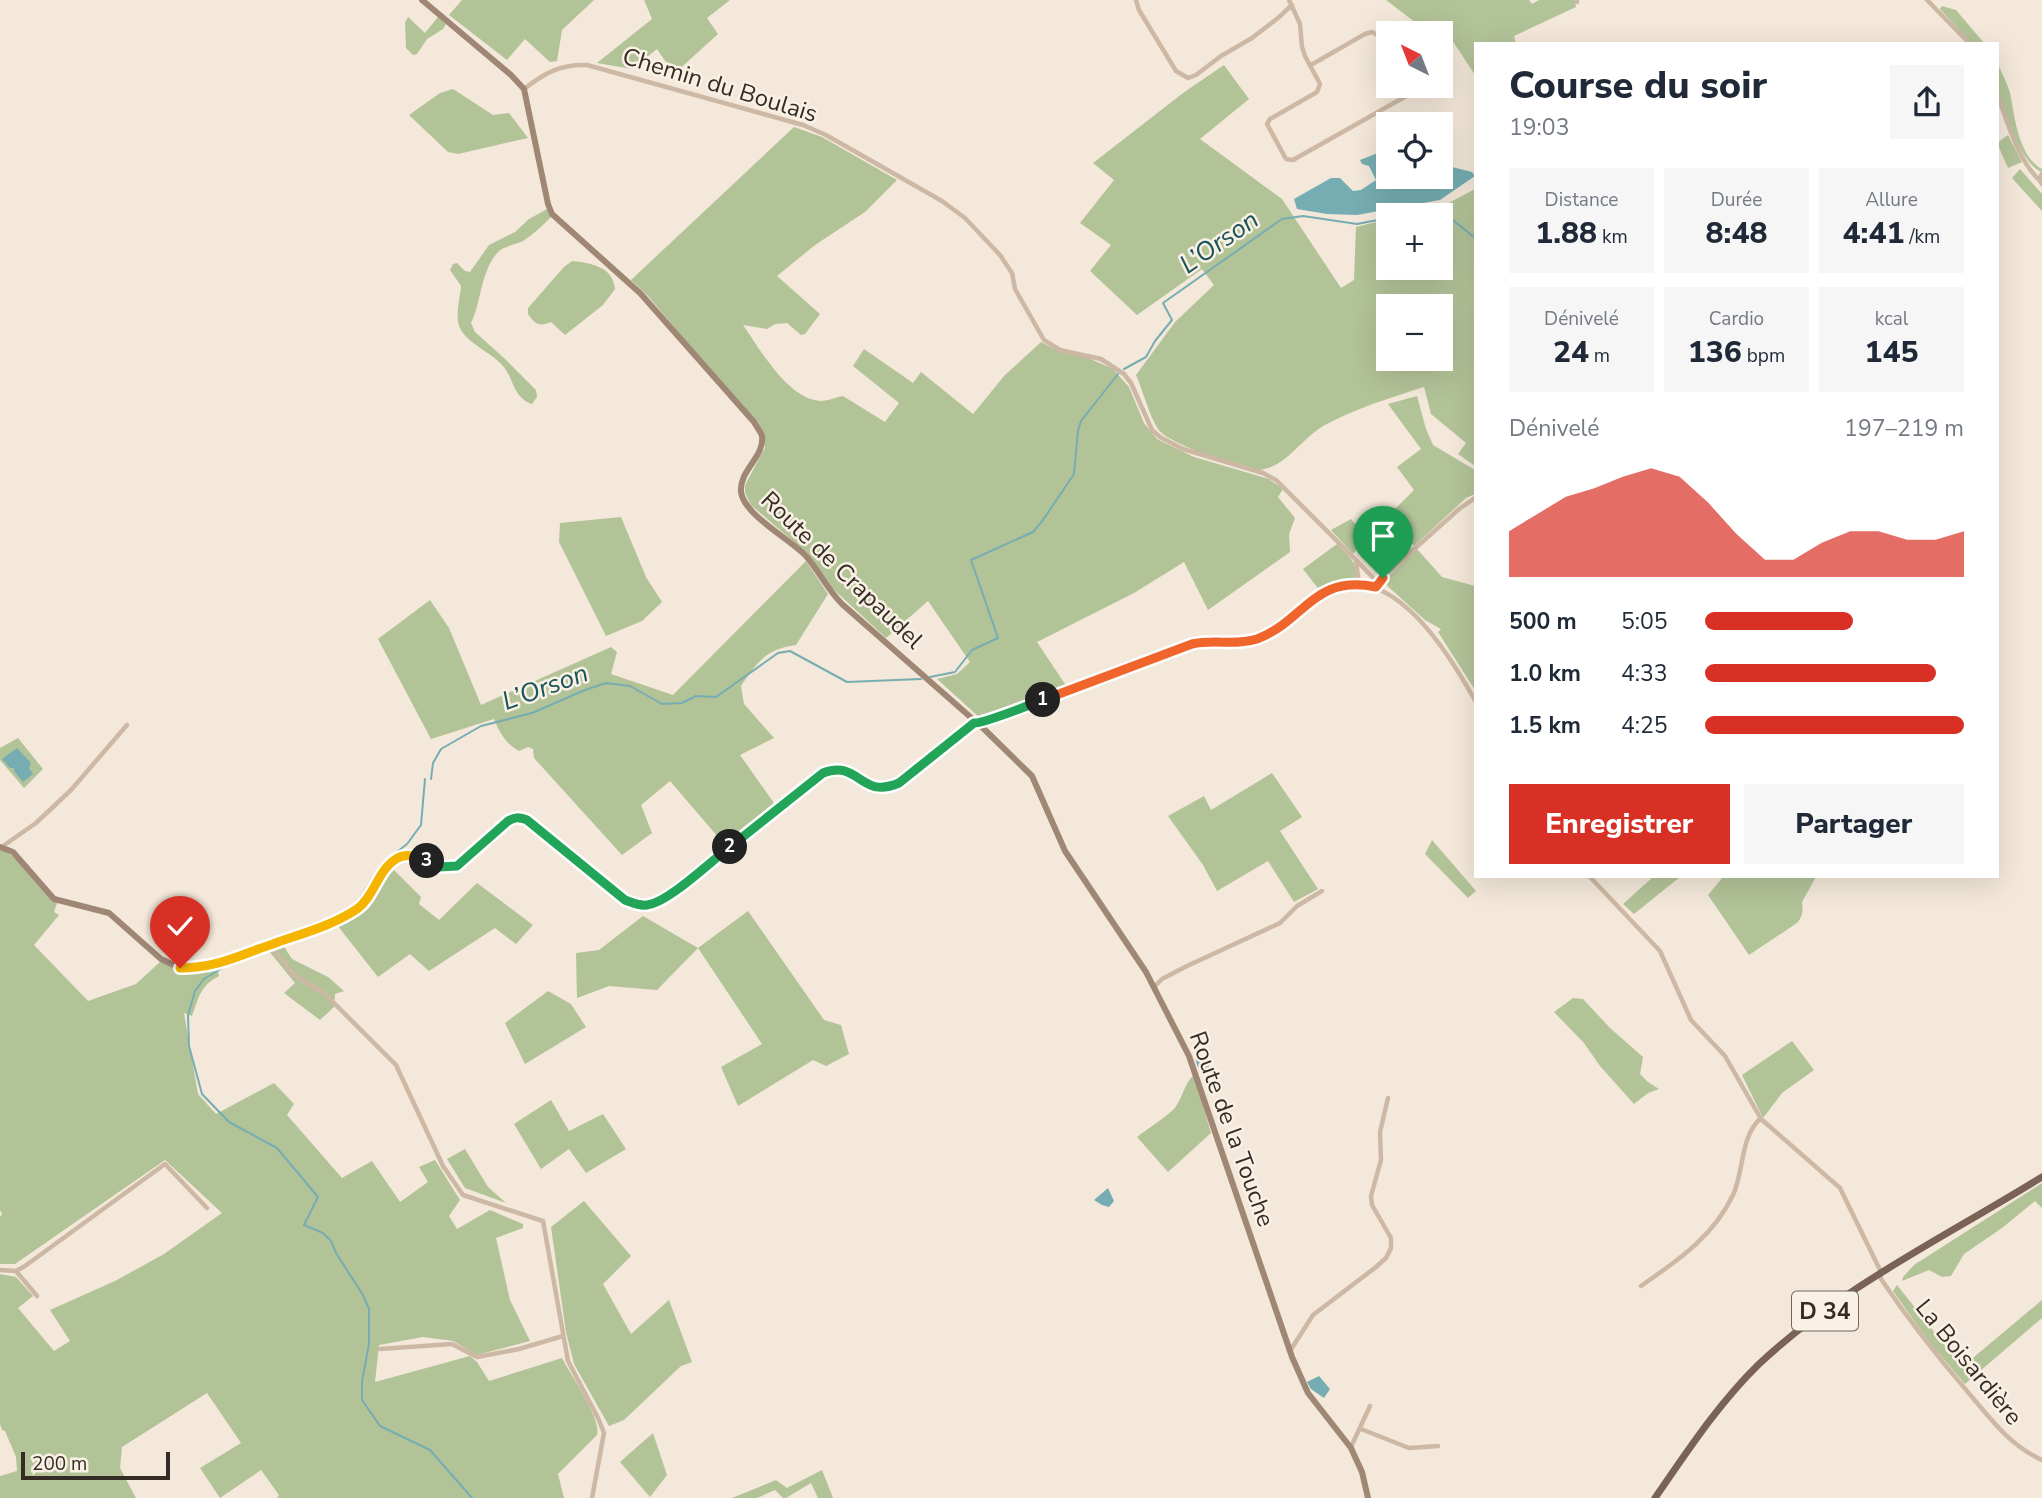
<!DOCTYPE html>
<html lang="fr">
<meta charset="utf-8">
<style>
:root{--surface:#fff;--page:#f6f6f7;--text:#1f2937;--muted:#747a83;--accent:#d93025}
body{margin:0;font-family:"Nunito Sans",sans-serif;background:var(--page);color:var(--text);height:100vh;display:flex;flex-direction:column;font-size:26px;white-space:nowrap}
*{box-sizing:border-box;margin:0}
p{font-size:23px;color:var(--muted)}
.icon{flex:none;width:38px;height:38px;fill:none;stroke:currentColor;stroke-width:2;stroke-linecap:round;stroke-linejoin:round}
.map{position:relative;flex:1;overflow:hidden}
.drawer{position:absolute;left:1474px;top:42px;width:525px;height:836px;display:flex;flex-direction:column;background:var(--surface);border-radius:0px;box-shadow:0 7px 28px #0002}
.drawer>*{flex:none}
.needle{width:46px;rotate:318deg}
.buttons{position:absolute;left:1376px;top:21px;display:grid;gap:14px}
.buttons a{display:grid;place-items:center;width:77px;height:77px;border-radius:0px;background:var(--surface);box-shadow:0 7px 28px #0002;font-size:35px}
.scale{position:absolute;left:21px;bottom:18px;width:149px;box-sizing:border-box;padding-left:7px;border:4px solid #362c26;border-top:0;font-size:19px;line-height:24px;white-space:nowrap;color:#362c26;-webkit-text-stroke:5px #faf1e5;paint-order:stroke}
.pin{position:absolute;display:grid;place-items:center;width:60px;height:60px;color:#fff;margin:-72px -30px;border-radius:50% 50% 50% 0;rotate:-45deg;box-shadow:0 0 7px #0007}
.pin .icon{rotate:45deg}
.km{position:absolute;width:35px;height:35px;margin:-18px;border-radius:50%;background:#222;color:#fff;font-size:19px;line-height:35px;text-align:center}
.round{display:grid;place-items:center;flex:none;width:74px;height:74px;border-radius:0px;background:var(--page)}
.summary{display:flex;align-items:center;justify-content:space-between;height:119px;padding:0 35px}
h1{font-size:38px;font-weight:800;line-height:52px}
.stats{display:grid;grid-template-columns:repeat(3,1fr);gap:10px;height:119px;padding:7px 35px}
.stats div{display:grid;align-content:center;border-radius:0px;background:var(--page);text-align:center}
.stats b{font-size:30px;font-weight:800}
.stats small{font-size:19px;font-weight:400}
.stats p{font-size:19px}
.chart{height:196px;padding:14px 35px}
.chart p{display:flex;justify-content:space-between}
.chart svg{width:100%;height:126px;margin-top:7px;fill:var(--accent);opacity:.7}
.primary-button{display:flex;gap:14px;margin-top:auto;padding:14px 35px}
.primary-button a{flex:1;height:80px;border-radius:0px;background:var(--accent);color:#fff;font-size:28px;font-weight:800;line-height:80px;text-align:center}
.primary-button a+a{background:var(--page);color:var(--text)}
ul{padding:0 35px;list-style:none;font-size:23px}
li{display:grid;grid-template-columns:112px 84px 1fr;align-items:center;height:52px}
li i{height:18px;border-radius:9px;background:var(--accent)}
.map>svg:first-child{display:block}
.green{fill:#b3c398;fill-rule:evenodd}
.water{fill:#76adb2}
.lines{fill:none;stroke-linecap:round;stroke-linejoin:round}
.stream{stroke:#76adb2;stroke-width:2}
.street{stroke:#ccb8a4;stroke-width:4.5}
.secondary{stroke:#9f8675;stroke-width:6}
.primary{stroke:#7a6356;stroke-width:7}
.split-1-casing{stroke:#fff;stroke-width:14}
.split-2-casing{stroke:#fff;stroke-width:14}
.split-3-casing{stroke:#fff;stroke-width:14}
.split-4-casing{stroke:#fff;stroke-width:14}
.split-1{stroke:#f0652b;stroke-width:9}
.split-2{stroke:#22a559;stroke-width:9}
.split-3{stroke:#22a559;stroke-width:9}
.split-4{stroke:#f5b400;stroke-width:9}
.labels{text-anchor:middle;dominant-baseline:central;stroke-width:5;stroke-linejoin:round;paint-order:stroke}
.shield{fill:#faf1e5;stroke:#71675f;stroke-width:2}
.shield-label{font-size:23px;font-weight:bold;fill:#362c26}
.street-label{font-size:24px;fill:#362c26;stroke:#faf1e5}
.water-label{font-size:26px;font-style:italic;fill:#19545b;stroke:#faf1e5}
</style>
<div class="map">
<svg width="2042" height="1498" viewBox="0 0 2042 1498">
<rect width="100%" height="100%" fill="#f3e8d9"/>
<!-- green -->
<path class="green" d="M462,0H594L562,30L557,61L550,62L525,39L507,60L449,15Z
M644,0H730L707,18L718,34L674,74L657,49L632,69L597,63L652,19Z
M1386,0H1529L1532,4L1539,0H1575L1576,7L1514,36L1516,44H1475V75L1452,40L1440,36V33H1429Z
M1942,6L1956,10L1985,44H1972L1940,9Z
M408,17L425,33L438,17L446,24L443,29L427,39L417,54L413,55L406,48L405,23Z
M1997,62C2001,72 2007,82 2010,93C2015,117 2018,156 2042,169V172C2022,166 2003,110 1998,90C1995,81 1997,71 1997,62Z
M1224,65L1249,99L1200,139L1282,199L1341,288L1354,280L1356,227L1388,219V268H1440V215H1405L1443,206L1475,189V466L1458,454L1466,443L1431,414L1424,387C1390,398 1356,408 1325,425C1301,438 1288,466 1260,470C1246,472 1165,442 1158,429C1149,415 1143,391 1136,375L1175,322L1214,285L1202,269L1137,315L1090,271L1111,245L1080,223L1114,180L1093,163L1183,93ZM1388,306H1440V359H1388Z
M453,89L493,115L509,113L528,138L458,154L448,152L409,115L440,93Z
M794,127L822,137L897,180L865,212L815,245L777,276L820,314L805,334L801,335L787,323L775,324L767,329L743,325C760,349 788,400 821,401C828,401 836,397 843,396L885,422L899,403L853,366L864,349L913,383L921,372L973,414L1004,376L1041,342L1058,351L1084,356L1113,369L1129,387L1144,423L1157,439L1194,457L1269,479L1283,489L1278,497L1295,518L1289,534L1290,552L1208,610L1184,562L1134,593L1037,642L1067,687L979,717L937,679L957,674L970,662L928,601L886,638L831,587L808,554L751,505L745,493V485L765,448L763,433L648,296L631,280Z
M2008,135L2022,162L2008,168L1997,143Z
M2020,169L2042,194V211L2012,178Z
M547,209L552,216C543,225 534,234 523,241C515,245 504,246 498,252C480,272 482,301 471,323L475,332L504,358L536,390L537,397L532,404C513,398 514,379 503,366C491,352 470,345 461,330C454,319 460,299 461,286L450,270L453,264L457,263L465,271L470,272L489,245L515,232L529,219Z
M572,261C590,263 613,266 615,289L603,305L565,335L551,322C539,327 535,324 528,314V308L564,267Z
M1417,396L1426,429L1433,445L1475,470V494L1466,498L1414,546L1394,523L1396,521L1393,511L1414,490L1397,467L1421,449L1388,404Z
M621,517L646,577L662,602L642,621L606,636L559,542L560,523Z
M1351,519L1367,537L1353,554L1331,530Z
M1337,544C1348,555 1360,564 1356,582L1328,586L1320,591L1303,569Z
M1417,549L1442,577L1475,586V690L1438,632L1441,629L1425,620L1383,582Z
M806,561L828,594L796,645C766,649 757,662 741,686L744,704L774,738L740,755L774,803L724,844L670,781L641,805L652,833L622,855L534,758L533,749L528,747L519,751C507,745 499,732 494,719L431,739L378,639L430,600L449,628L481,705L611,647L617,652L611,674L673,695Z
M18,738L43,769L24,788L0,760V748Z
M1272,773L1302,817L1280,831L1318,889L1294,902L1268,861L1217,891L1203,865L1168,816L1204,796L1211,810Z
M1432,840L1476,891L1468,898L1425,854Z
M0,850C25,857 37,888 57,903L54,912L59,915L34,945L88,1001L136,984L161,961L184,972L198,974L217,969L219,976C200,986 199,997 192,1016L184,1013L198,1094L216,1114L274,1083L294,1104L287,1115L342,1178L372,1161L400,1202L428,1182L419,1167L435,1160L460,1200L449,1216L457,1229L490,1210L523,1224V1228L496,1238L510,1300L530,1341L477,1355L453,1341L423,1337L379,1345L375,1382L470,1356L477,1362L489,1381L562,1358C570,1374 602,1419 597,1435L558,1474L564,1498H277L279,1495L261,1470L220,1498L200,1468L241,1443L207,1393L122,1447L120,1468L136,1498H0V1476L17,1471L16,1457L5,1431L2,1430L0,1424V1274L16,1277L33,1296L18,1308L54,1351L70,1341L50,1310L115,1281L164,1254L222,1213L165,1160L15,1264H0V1217L2,1214L0,1210Z
M392,868L421,897L419,904L439,920L477,883L533,925L516,944L495,928L429,971L410,954L378,977L337,925L366,907Z
M1653,877H1680L1634,914L1623,904Z
M1723,877H1816L1802,902C1803,911 1803,916 1797,923L1749,955L1708,895Z
M748,911L824,1020L841,1025L849,1054L826,1066L813,1060L738,1106L721,1067L762,1044L698,948L657,990L609,986L577,998L576,953L599,950L643,916L698,948Z
M283,945L292,959L328,977L344,991L335,994L334,1007L320,1020L284,993L295,983L268,950Z
M548,991L571,1004L586,1027L525,1064L505,1023Z
M1573,998L1583,999L1610,1028L1643,1057L1640,1074L1648,1082L1659,1089L1648,1093L1634,1104L1600,1066L1584,1043L1554,1012Z
M1792,1041L1814,1070L1782,1093L1763,1118L1742,1075Z
M1194,1075L1211,1133L1168,1172L1137,1137C1149,1128 1163,1119 1174,1109C1183,1098 1184,1083 1194,1075Z
M551,1100L569,1131L603,1114L626,1149L586,1173L569,1149L541,1169L514,1124Z
M465,1149L488,1187L506,1203L465,1188L447,1159Z
M2042,1183V1208L2035,1201L2002,1228L1964,1254L1951,1276L1942,1277L1929,1270L1902,1281L1903,1277L1914,1265Z
M584,1201L631,1256L603,1284L631,1334L669,1300L692,1362L681,1366L624,1420L609,1426L574,1364L566,1332L551,1227Z
M1897,1285L1962,1367L2042,1300V1318L1965,1384L1929,1342L1893,1291Z
M653,1433L667,1475L650,1497L620,1462Z
M822,1470L833,1498H818L811,1483L786,1498H783L775,1490L757,1498H732L776,1480L787,1488Z"/>
<!-- water -->
<path class="water" d="M1383,151L1388,152V177H1440V164L1472,172L1475,176L1440,200L1357,215L1327,214L1297,209L1294,199L1331,178H1340L1353,191L1361,190L1376,180L1369,166L1362,164L1360,160Z
M17,748L31,763L29,768L33,774L23,782L14,771V768H10L2,759Z
M1200,1055L1205,1057L1212,1071L1209,1077C1199,1074 1197,1066 1195,1057Z
M1108,1188L1114,1201L1109,1207L1102,1205L1094,1200Z
M1319,1376L1330,1389L1324,1398L1311,1389L1307,1382Z"/>
<g class="lines">
<!-- stream -->
<path class="stream" d="M1400,215L1422,211L1443,212L1475,238
M1124,369L1146,357L1155,341L1172,320L1163,303L1282,219L1303,216L1357,224L1388,218
M930,677L955,672L972,650L998,638L971,560L1033,532L1043,520L1074,474L1078,431L1081,421L1118,374
M431,779L433,763L441,749L481,726L532,713L585,690L606,683L630,686L662,704L682,703L696,696L716,697L778,653L790,651L847,682L921,679
M340,913L356,904L382,864L407,844L421,825L425,779
M227,959L226,956L329,918
M229,964L204,979L195,991L188,1015L189,1046L202,1094L229,1122L277,1148L318,1197L304,1225L323,1233L331,1241L336,1253L363,1295L369,1309V1344L362,1381V1400L380,1426L430,1450L472,1498"/>
<!-- street -->
<path class="street" d="M1136,0L1139,10L1176,71L1188,78L1196,75L1221,56L1252,38L1278,18L1292,5
M1289,0L1300,24L1302,47L1305,56L1320,84L1317,92L1270,119L1267,124L1286,159L1293,160L1408,95V86
M1577,0V2
M1927,0L1970,44
M1311,65L1365,34L1372,32L1379,36L1388,51
M524,89C545,73 560,64 587,65L803,125L826,135L942,201L965,218L1000,255L1012,273L1015,289L1044,340L1060,350L1101,359L1124,374L1131,383L1152,430L1160,437L1183,449L1263,473L1276,480L1356,560
M1997,94C2008,123 2017,158 2039,180
M2042,174L2039,179L2042,184
M1359,585L1356,560L1378,583
M1376,587L1383,577L1459,509L1475,498
M977,723C990,721 1009,712 1022,707C1050,697 1079,688 1107,677C1133,667 1159,654 1186,646C1210,638 1235,647 1259,638C1285,628 1303,601 1328,590C1393,559 1449,655 1475,700
M3,846L36,823L71,790L127,725
M1590,877L1660,951L1691,1020L1725,1056L1761,1119L1840,1188L1880,1270L1881,1279C1908,1319 1936,1355 1967,1391C1990,1418 2009,1445 2042,1460
M270,945L295,976L324,993L396,1065L443,1166L463,1195L543,1221L568,1361L598,1418L604,1433L592,1498
M1154,987L1162,979L1187,966L1280,923L1297,906L1322,891
M0,1270L16,1271L25,1266L165,1164L207,1208
M16,1271L37,1296
M1641,1286C1678,1260 1713,1237 1733,1195C1744,1172 1740,1137 1760,1119
M380,1349L452,1344L477,1357L519,1349L563,1336
M1290,1351L1313,1315L1376,1267L1386,1258L1391,1248V1238L1372,1205L1371,1196L1381,1160L1380,1132L1388,1098
M1361,1429L1409,1448L1438,1446
M1351,1447L1370,1406"/>
<!-- secondary -->
<path class="secondary" d="M422,0L511,75L524,89L548,204L552,214L640,293L754,422C756,426 761,432 762,436C765,457 739,470 741,492C744,515 790,539 806,556C819,571 827,589 842,604L984,729L1032,776L1065,851L1146,972L1189,1056L1292,1357L1308,1393L1351,1448L1362,1472L1368,1498
M0,847L13,852L54,899L109,913L161,959L180,968H202L224,963L308,931L358,908L389,865L397,858L409,855L439,867L457,866L515,817L527,819L625,900C643,908 654,905 671,895L823,773C858,759 861,799 899,783L974,723H977"/>
<!-- primary -->
<path class="primary" d="M1655,1498C1687,1452 1718,1404 1759,1364C1841,1287 1947,1236 2042,1177"/>
</g>
<g class="lines">
<!-- split-1 casing -->
<g class="split-1-casing">
<path id="split-1" d="M1043,700L1192,644C1214,639 1236,646 1257,639C1305,621 1313,574 1376,587L1383,578"/>
</g>
<!-- split-2 casing -->
<g class="split-2-casing">
<path id="split-2" d="M730,847L823,773C860,759 859,800 899,783L974,723C982,724 1032,704 1043,700"/>
</g>
<!-- split-3 casing -->
<g class="split-3-casing">
<path id="split-3" d="M427,861L439,867L457,866L508,821C515,817 518,817 527,820L625,900C633,903 639,906 647,905C668,903 711,861 730,847"/>
</g>
<!-- split-4 casing -->
<g class="split-4-casing">
<path id="split-4" d="M180,968C217,968 239,955 273,944C300,934 332,926 357,909C374,897 378,870 396,859C407,852 417,857 427,861"/>
</g>
<!-- split-1 -->
<use href="#split-1" class="split-1"/>
<!-- split-2 -->
<use href="#split-2" class="split-2"/>
<!-- split-3 -->
<use href="#split-3" class="split-3"/>
<!-- split-4 -->
<use href="#split-4" class="split-4"/>
</g>
<g class="labels">
<!-- shield labels -->
<rect class="shield" x="1792" y="1291.5" width="66" height="39" rx="5"/>
<g class="shield-label">
<text x="1825" y="1311">D 34</text>
</g>
<!-- street labels -->
<g class="street-label">
<text transform="translate(720 85) rotate(17)">Chemin du Boulais</text>
<text transform="translate(842 570) rotate(44)">Route de Crapaudel</text>
<text transform="translate(1232 1129) rotate(70)">Route de la Touche</text>
<text transform="translate(1969 1362) rotate(51)">La Boisardière</text>
</g>
<!-- water labels -->
<g class="water-label">
<text transform="translate(1219 242) rotate(-35)">L’Orson</text>
<text transform="translate(545 687) rotate(-20)">L’Orson</text>
</g>
</g>
</svg>
<div class="buttons">
<a><svg class="needle" viewBox="-14 -14 28 28"><path d="M0-13l5 13h-10z" fill="#e53935"/><path d="M0 13l5-13h-10z" fill="#747a83"/></svg></a>
<a><svg class="icon" aria-label="locate" viewBox="0 0 24 24"><circle cx="12" cy="12" r="6"/><path d="M12 2v4M12 18v4M2 12h4M18 12h4"/></svg></a>
<a>+</a>
<a>−</a>
</div>
<div class="scale">200 m</div>
<div class="pin" style="left:1383px;top:578px;background:#1e9e55"><svg class="icon" aria-label="arrive" viewBox="0 0 24 24"><path d="M6 21V4h12l-3 4 3 4H6"/></svg></div>
<div class="pin" style="left:180px;top:968px;background:#d93025"><svg class="icon" aria-label="check" viewBox="0 0 24 24"><path d="M5 12l5 5 9-10"/></svg></div>
<b class="km" style="left:1043px;top:700px">1</b>
<b class="km" style="left:730px;top:847px">2</b>
<b class="km" style="left:427px;top:861px">3</b>
<section class="drawer">
<div class="summary"><div><h1>Course du soir</h1><p>19:03</p></div><a class="round"><svg class="icon" aria-label="share" viewBox="0 0 24 24"><path d="M12 15V3M7 8l5-5 5 5M5 13v7h14v-7"/></svg></a></div>
<div class="stats">
<div><p>Distance</p><b>1.88<small> km</small></b></div>
<div><p>Durée</p><b>8:48</b></div>
<div><p>Allure</p><b>4:41<small> /km</small></b></div>
</div>
<div class="stats">
<div><p>Dénivelé</p><b>24<small> m</small></b></div>
<div><p>Cardio</p><b>136<small> bpm</small></b></div>
<div><p>kcal</p><b>145</b></div>
</div>
<div class="chart"><p><span>Dénivelé</span>197–219 m</p>
<svg viewBox="0 0 160 44" preserveAspectRatio="none"><path d="M0 44V28L10 22L20 16L30 13L40 9L50 6L60 9L70 18L80 29L90 38L100 38L110 32L120 28L130 28L140 31L150 31L160 28V44z"/></svg>
</div>
<ul>
<li><b>500 m</b>5:05<i style="width:57%"></i></li>
<li><b>1.0 km</b>4:33<i style="width:89%"></i></li>
<li><b>1.5 km</b>4:25<i style="width:100%"></i></li>
</ul>
<div class="primary-button"><a>Enregistrer</a><a>Partager</a></div>
</section>
</div>
